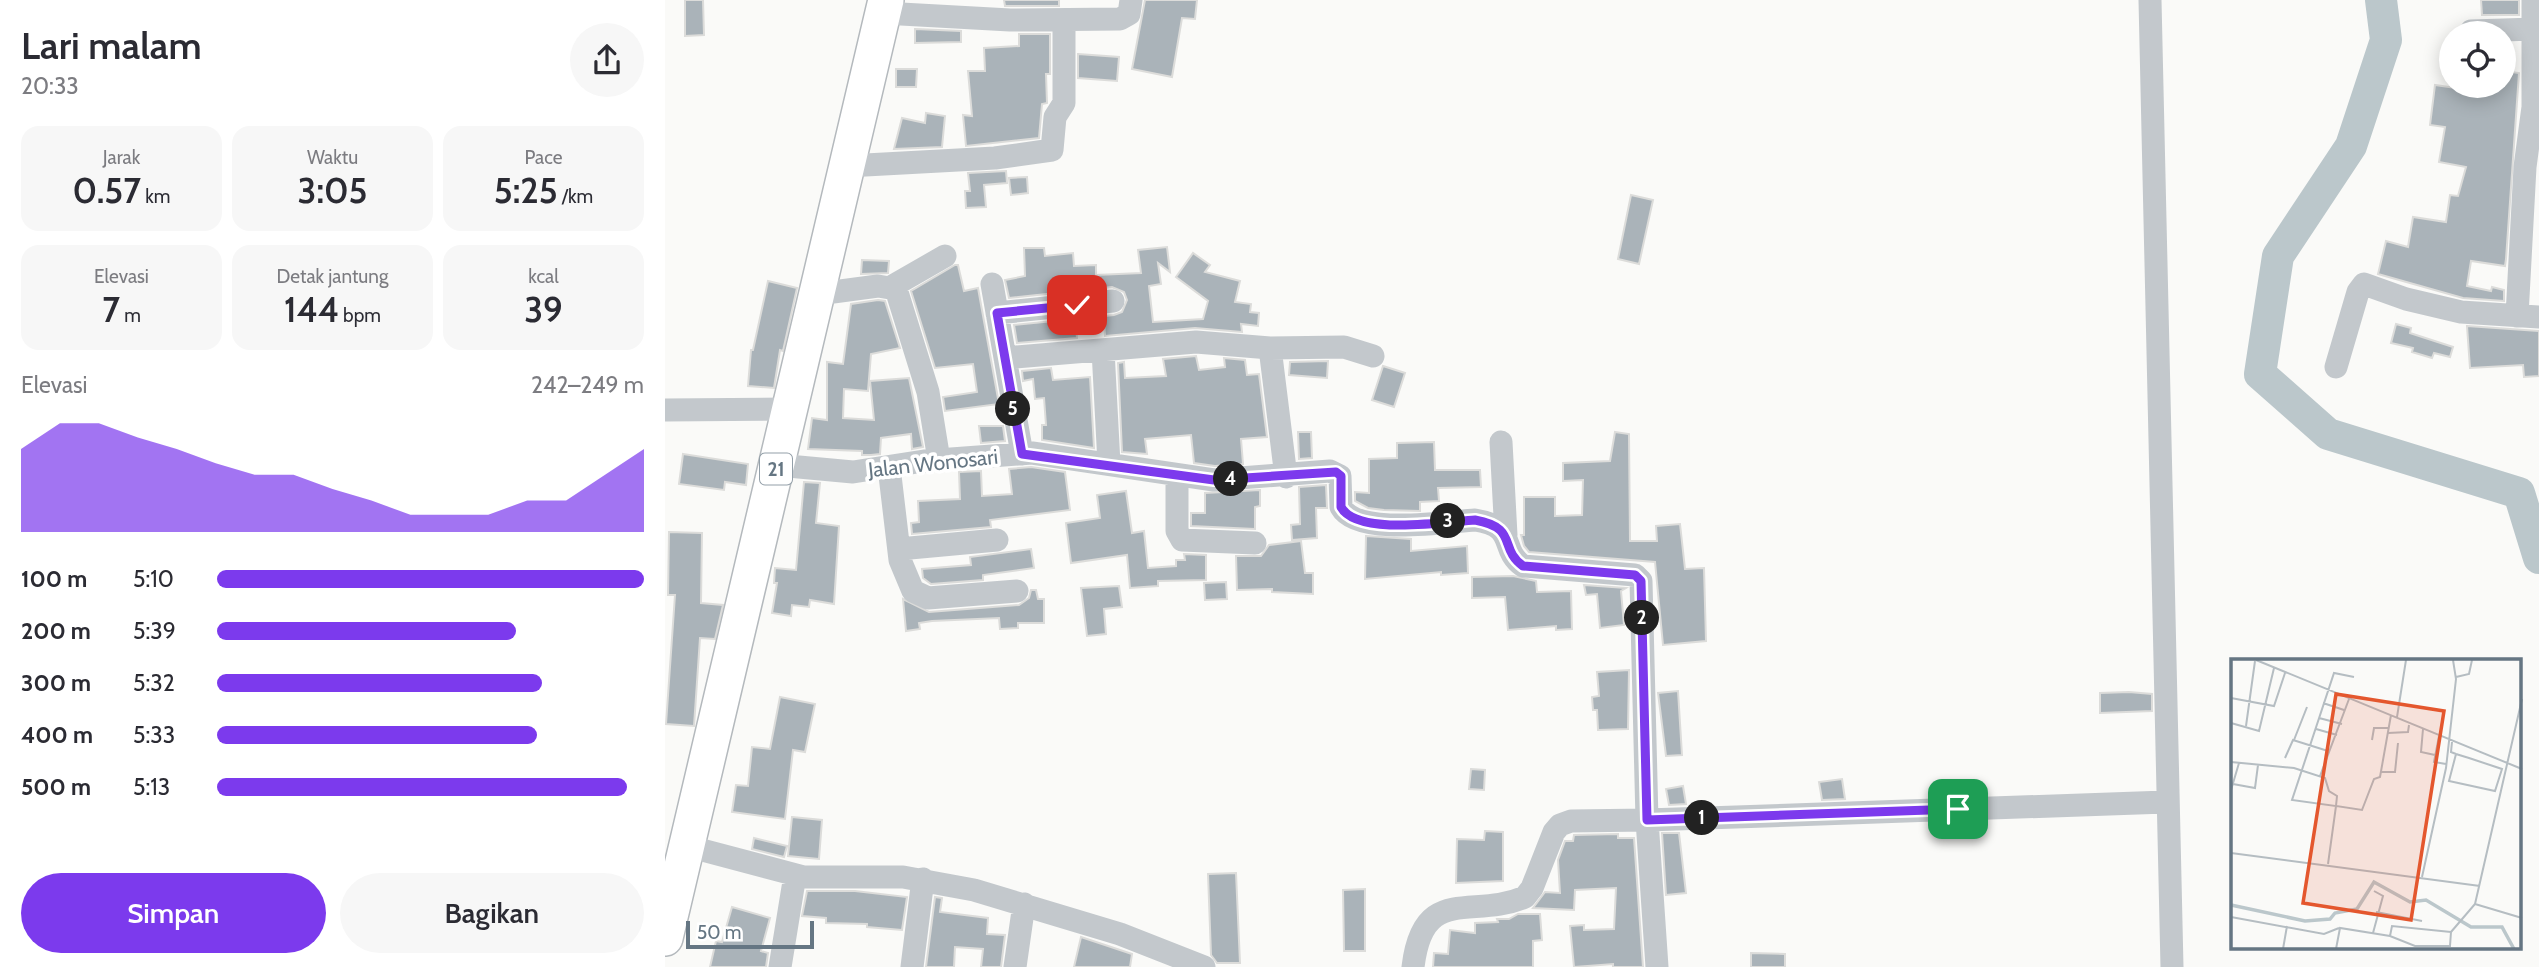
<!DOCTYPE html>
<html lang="id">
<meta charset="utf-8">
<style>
:root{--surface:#fff;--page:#f7f7f7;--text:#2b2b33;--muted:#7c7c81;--accent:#7c3aed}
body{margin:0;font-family:Cabin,sans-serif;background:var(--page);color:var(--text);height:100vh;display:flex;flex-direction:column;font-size:26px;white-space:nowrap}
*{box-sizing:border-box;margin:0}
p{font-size:23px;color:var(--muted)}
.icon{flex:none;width:38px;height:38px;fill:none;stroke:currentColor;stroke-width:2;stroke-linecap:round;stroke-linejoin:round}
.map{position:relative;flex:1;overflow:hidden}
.side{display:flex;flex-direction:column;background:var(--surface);width:665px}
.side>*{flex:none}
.tools{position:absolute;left:1774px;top:21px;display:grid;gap:14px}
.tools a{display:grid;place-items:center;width:77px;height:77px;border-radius:50%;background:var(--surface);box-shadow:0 4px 18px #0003;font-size:35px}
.scale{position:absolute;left:21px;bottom:18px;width:128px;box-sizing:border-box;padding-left:7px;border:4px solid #657683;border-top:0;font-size:19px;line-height:24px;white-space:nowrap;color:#657683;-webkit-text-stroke:5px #fff;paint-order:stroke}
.pin{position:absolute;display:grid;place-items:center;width:60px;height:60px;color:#fff;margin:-30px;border-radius:14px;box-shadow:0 4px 10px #0006}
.km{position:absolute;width:35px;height:35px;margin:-18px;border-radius:50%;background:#222;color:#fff;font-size:19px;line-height:35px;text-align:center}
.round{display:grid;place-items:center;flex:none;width:74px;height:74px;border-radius:37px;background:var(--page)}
.headline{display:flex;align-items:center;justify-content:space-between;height:119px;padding:0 21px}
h1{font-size:38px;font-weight:600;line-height:52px}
.stats{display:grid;grid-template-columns:repeat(3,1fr);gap:10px;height:119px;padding:7px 21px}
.stats div{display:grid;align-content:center;border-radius:18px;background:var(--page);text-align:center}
.stats b{font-size:35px;font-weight:600}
.stats small{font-size:19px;font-weight:400}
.stats p{font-size:19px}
.chart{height:196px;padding:14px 21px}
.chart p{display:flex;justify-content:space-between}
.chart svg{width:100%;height:126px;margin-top:7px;fill:var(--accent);opacity:.7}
.action{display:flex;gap:14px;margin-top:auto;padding:14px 21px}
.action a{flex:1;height:80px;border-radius:42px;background:var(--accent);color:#fff;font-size:28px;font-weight:600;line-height:80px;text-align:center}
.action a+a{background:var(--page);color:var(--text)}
ul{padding:0 21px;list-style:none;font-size:23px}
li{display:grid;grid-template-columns:112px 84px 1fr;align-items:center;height:52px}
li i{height:18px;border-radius:9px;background:var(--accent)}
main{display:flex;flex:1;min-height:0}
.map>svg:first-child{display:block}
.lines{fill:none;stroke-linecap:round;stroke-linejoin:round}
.river{stroke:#bbc7cb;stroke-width:32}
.building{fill:#aab3b9;stroke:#dcdcda;stroke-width:2}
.highway-casing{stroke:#b4b9bd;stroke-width:38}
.minor{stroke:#c3c8cc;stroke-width:23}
.highway{stroke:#fff;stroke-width:35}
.route-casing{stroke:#fff;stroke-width:14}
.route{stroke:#7c3aed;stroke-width:9}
.labels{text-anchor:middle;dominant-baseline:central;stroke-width:7;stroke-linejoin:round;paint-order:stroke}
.shield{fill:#fff;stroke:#939fa8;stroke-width:2}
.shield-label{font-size:19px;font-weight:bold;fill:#657683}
.street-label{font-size:21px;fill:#657683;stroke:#fff}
.inset-river{fill:none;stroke:#bbc7cb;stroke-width:3.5}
.inset-road{fill:none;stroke:#b5bdc2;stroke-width:2}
.view{fill:#e4572e;fill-opacity:0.15;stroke:#e4572e;stroke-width:3.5}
.inset-edge{fill:none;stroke:#657683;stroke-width:3.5}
</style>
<main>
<section class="side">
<div class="headline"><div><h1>Lari malam</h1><p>20:33</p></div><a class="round"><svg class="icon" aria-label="share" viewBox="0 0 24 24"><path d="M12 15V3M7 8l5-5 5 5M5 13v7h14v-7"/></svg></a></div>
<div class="stats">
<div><p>Jarak</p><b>0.57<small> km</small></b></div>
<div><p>Waktu</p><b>3:05</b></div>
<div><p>Pace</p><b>5:25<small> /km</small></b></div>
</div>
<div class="stats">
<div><p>Elevasi</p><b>7<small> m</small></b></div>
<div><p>Detak jantung</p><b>144<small> bpm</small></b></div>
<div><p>kcal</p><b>39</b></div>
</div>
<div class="chart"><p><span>Elevasi</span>242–249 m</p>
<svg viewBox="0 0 160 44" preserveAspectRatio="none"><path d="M0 44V15L10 6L20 6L30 11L40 15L50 20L60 24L70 24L80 29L90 33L100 38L110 38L120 38L130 33L140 33L150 24L160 15V44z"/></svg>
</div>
<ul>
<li><b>100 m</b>5:10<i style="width:100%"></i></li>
<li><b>200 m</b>5:39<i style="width:70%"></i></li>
<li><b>300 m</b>5:32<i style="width:76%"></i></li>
<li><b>400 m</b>5:33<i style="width:75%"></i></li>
<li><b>500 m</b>5:13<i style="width:96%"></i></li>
</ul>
<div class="action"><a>Simpan</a><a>Bagikan</a></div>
</section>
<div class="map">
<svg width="1874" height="967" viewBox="0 0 1874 967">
<rect width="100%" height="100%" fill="#fafaf8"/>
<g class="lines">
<!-- river -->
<path class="river" d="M1716,0L1721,40L1686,146L1613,256L1595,374L1663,434L1854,493L1874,558"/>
</g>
<!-- building -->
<path class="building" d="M20,0H38L39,35L20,36Z
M339,0H394V6H340Z
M480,0H532L530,19L517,18L507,77L467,69Z
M1816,0H1854V15H1817Z
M250,29L296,31V42L250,43Z
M354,34H385V74H381L382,103L377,104L374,138L301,146L298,115L307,116L303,71H320L319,48L354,46Z
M413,54L454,57L452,81L413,78Z
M231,69H252L251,87H231Z
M1839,71L1854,73L1841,259L1840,266L1806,261L1802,286L1826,291L1827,287L1839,290V301L1798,298L1713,274L1721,241L1743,247L1748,217L1781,222L1785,195L1793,196L1801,167L1774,162L1780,127L1765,125L1770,85L1797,89L1798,86H1839Z
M261,113L280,116L277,147L229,149L237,118L260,123Z
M341,171L342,183L319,185L321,207L301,208L300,191H305L303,173Z
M362,177L363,193L346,195L344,178Z
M966,195L988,200L974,264L953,259Z
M502,247L505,272L493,263L496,284L484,286L488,322L538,319L543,301L511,277L528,253L545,265L540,272L575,281L570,302L586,304L585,312L594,313L593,326L576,324L577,332L530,328L440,336L439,323L411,327L412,338L352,343L349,325L449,315L457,312L462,300L459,292L447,287L344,298L340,280L360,276L359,248H379L380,256L408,253L409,266L431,265V275L476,273L473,250Z
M197,260L224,261L223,273L196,274Z
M290,265H293L299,291L313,288L334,404L280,411L278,397L312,392L308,364L270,368L246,291Z
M103,281L132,288L118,351L115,350L109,388L83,386L86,350H88Z
M213,300L220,301L235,348L206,354L203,391L179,389L178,418L209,420L205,381L244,378L258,447L247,449L246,434L216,438L215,454L206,455H197V451L143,449L147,418L162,420V362L178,364L186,304Z
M1731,324L1746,328L1745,333L1788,347L1785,357L1769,353L1767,358L1747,352L1748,348L1726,343Z
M1802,326L1874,331V376L1859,377L1858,365L1805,368Z
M531,356L534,370L560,367L559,358L580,360L582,375L594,374L602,437L576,439L578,464L550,466L529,463L526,435L480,439L482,454L457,452L453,363L459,362L460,378L501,376L498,359Z
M663,361L662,378L624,375L625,362Z
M718,366L740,373L729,407L707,400Z
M386,368L388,380L425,377L429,448L377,440V425H381L379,398L370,399L368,379L358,381L357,371Z
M314,426H338L340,441L316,443Z
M633,432H646L647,458L634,459Z
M950,432L964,434L965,541H992L991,526L1015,524L1020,569L1039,568L1041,641L998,645L990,562L864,552L859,546L856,535H859V497H890V516L917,515L918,480L898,481V463L945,461Z
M769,442L770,470H815L816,487L773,488L774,501L755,502V511L719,510L703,508L690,501V492L704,493V459L732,458V443Z
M18,454L83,464L81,485L60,482L59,490L14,484Z
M366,467L400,472L405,510L325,520L326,527L247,534L246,523L254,522L253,501L295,499L294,472L316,471L317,496L347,494L344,469Z
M139,482L155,483L151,523L174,526L169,604L145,600L144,607L127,605L126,616L107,613L112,583H109L110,568L131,570Z
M661,485L662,508H651L652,538L627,540L626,525L635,524L634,487Z
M595,490V506L590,507V529L526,526V513H540V493Z
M461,491L467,533L479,531L483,568L511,566V560H520L519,554L541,555V580L493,581V586L465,588L462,555L406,563L401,523L435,518L432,495Z
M4,532L37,533L36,603L58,605L50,639L35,638L29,726L1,724L10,595H3Z
M701,536L746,539V551L802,546L803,573L776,575V572L700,579Z
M636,541L640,573H648V594L607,592V589L572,590L571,556H596L604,545Z
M366,549L369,568L318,575V580L266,584L258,578L257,569L306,565L305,557Z
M848,576L871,581L872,592L906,591L907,629L891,630V626L843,630L840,597L807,598V577Z
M561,582L562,599L540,600L539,583Z
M919,585L961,588L956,591L959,625L935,628L932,594L921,595Z
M454,586L457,607L439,609L441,634L422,636L416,588Z
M366,590H371L373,599H379V623H353V628L335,629L334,618L267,621L254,623L255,629L241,631L238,599L264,612L354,605L364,598Z
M964,670L963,729L933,730L932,710H928L927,697L934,696L932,672Z
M1013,691L1017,755L1001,756L993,693Z
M1464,692L1487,694V711L1435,713V693Z
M115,697L150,704L140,752L128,750L120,819L67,812L71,785L83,786L87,747L105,749Z
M806,769L820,770L819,790L804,789Z
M1177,779L1180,799L1157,800L1154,782Z
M1018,786L1021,804L1004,805L1001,789Z
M127,817L157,820L154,859L123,856Z
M820,831L838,832V881L791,883L792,839L819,840Z
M997,833H1014L1021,893L1001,895Z
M953,834V838H969L978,967H948V964L909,967L905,926L919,925V930L949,929L951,888L910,890L909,910L868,908L880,892L895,893L893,860L900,841H908L909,835Z
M89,838L122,846L119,857L87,849Z
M571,873L575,963H552L546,955L543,874Z
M700,889V951H679L678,890Z
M142,891H190L242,897L237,930L202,927V924L161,923V918L137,916Z
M270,897L277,898L275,912L323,918L322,934L340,935L336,967H316L318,949L290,947L289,967H261Z
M67,907L105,918L96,951L103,953L101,967H45L51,941L57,942Z
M853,914H875L877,940L868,941V967H768L769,953L783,954L785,930L810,933V923L833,922L832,919H844Z
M416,937L467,954L465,967H409Z
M1086,953L1120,954V967H1086Z"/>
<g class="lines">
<!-- highway casing -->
<g class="highway-casing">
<path id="highway" d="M0,938L221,0"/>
</g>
<!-- minor -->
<path class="minor" d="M1485,0L1507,967
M218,13L345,20L455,19L464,14L466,0
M1806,31L1870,29
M182,166L330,158L387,150L390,117L399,103V20
M327,284L357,454
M226,287L280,256
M153,294L213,286L231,289L263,392L274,460
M332,313L448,301
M1852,316L1860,167L1868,107V0
M605,348L679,347L708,356
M438,350L444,464
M340,358L531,342L605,348L621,477
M1671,367L1693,292L1699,284L1741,299L1796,312L1874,317
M0,410L125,409
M836,442L841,535
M112,465L188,472L259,461L367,453L549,480L665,471L675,476L676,507C692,536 779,522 810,520C854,527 833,548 858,566L970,575L976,581L982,820L906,821L895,825L889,832L867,888L860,897C807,920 758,883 748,967
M224,467L235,560L248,591L263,598L352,591
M512,475V531L517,540L590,543
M234,549L332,540
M22,846L139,877H238L309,890L455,934L539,967
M115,967L130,875
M247,967L258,879
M350,967L359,904
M992,967L982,820L1501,802"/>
<!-- highway -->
<use href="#highway" class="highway"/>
</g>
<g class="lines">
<!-- route casing -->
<g class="route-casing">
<path id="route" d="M412,305L332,313L357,454L549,480L671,472L676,476V507C692,536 779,522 810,520C854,528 833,548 858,566L970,575L976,581L982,820L1293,809"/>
</g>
<!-- route -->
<use href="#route" class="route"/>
</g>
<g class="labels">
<!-- shield labels -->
<rect class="shield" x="95" y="453.5" width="32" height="31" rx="5"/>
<g class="shield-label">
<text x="111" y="469">21</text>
</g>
<!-- street labels -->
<g class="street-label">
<text transform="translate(268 463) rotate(-6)">Jalan Wonosari</text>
</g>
</g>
<!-- overview -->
<g transform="translate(1566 659)">
<rect width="290" height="290" fill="#fafaf8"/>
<path class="inset-river" d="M0,246L74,262L99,260L104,254L126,250L143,223L179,243L195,241L240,268H271L283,290"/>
<path class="inset-road" d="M25,1L291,110M225,18L238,15L241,1M0,39L43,47L54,14M92,44L113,51M166,58L175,1M88,59L111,65M0,64L28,72L43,9M15,67L24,2M85,70L106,76M192,70L190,93L204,96M157,74L177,73L178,66M208,77L203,103L215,105M63,81L76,48M141,81L143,69H157M221,83L220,93L225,95L238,99L271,110L264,132L218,122L225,95M54,99L62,81L97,92M0,103L63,109L94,119L98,132L106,137L105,147L131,151L143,120L149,118L160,56M149,113H164L167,84M89,117L118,40M2,125L24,129L27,106M0,131L8,104M0,194L249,227M97,205L105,147L61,141L103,14L123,18M191,218L215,109L225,20L222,1M244,245L291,259M145,253L191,262M0,258L93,275L108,269M142,274L152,237L143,232M159,277L161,267L220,273M52,290L56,267M105,290L109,269L159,277L184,287H219L220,273L244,245L291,40"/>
<path class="view" d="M105,35L213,52L180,261L72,244Z"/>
<rect width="290" height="290" class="inset-edge"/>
</g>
</svg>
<div class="tools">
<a><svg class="icon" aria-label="locate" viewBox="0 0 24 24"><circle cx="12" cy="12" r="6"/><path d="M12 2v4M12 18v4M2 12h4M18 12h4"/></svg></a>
</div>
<div class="scale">50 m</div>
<div class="pin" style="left:1293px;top:809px;background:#1e9e55"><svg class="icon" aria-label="arrive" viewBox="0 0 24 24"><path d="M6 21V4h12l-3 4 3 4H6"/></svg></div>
<div class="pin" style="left:412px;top:305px;background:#d93025"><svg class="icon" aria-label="check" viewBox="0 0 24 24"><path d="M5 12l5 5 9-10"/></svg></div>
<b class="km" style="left:1037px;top:818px">1</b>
<b class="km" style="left:977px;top:618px">2</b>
<b class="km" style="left:783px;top:521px">3</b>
<b class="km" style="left:566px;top:479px">4</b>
<b class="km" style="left:348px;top:409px">5</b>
</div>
</main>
